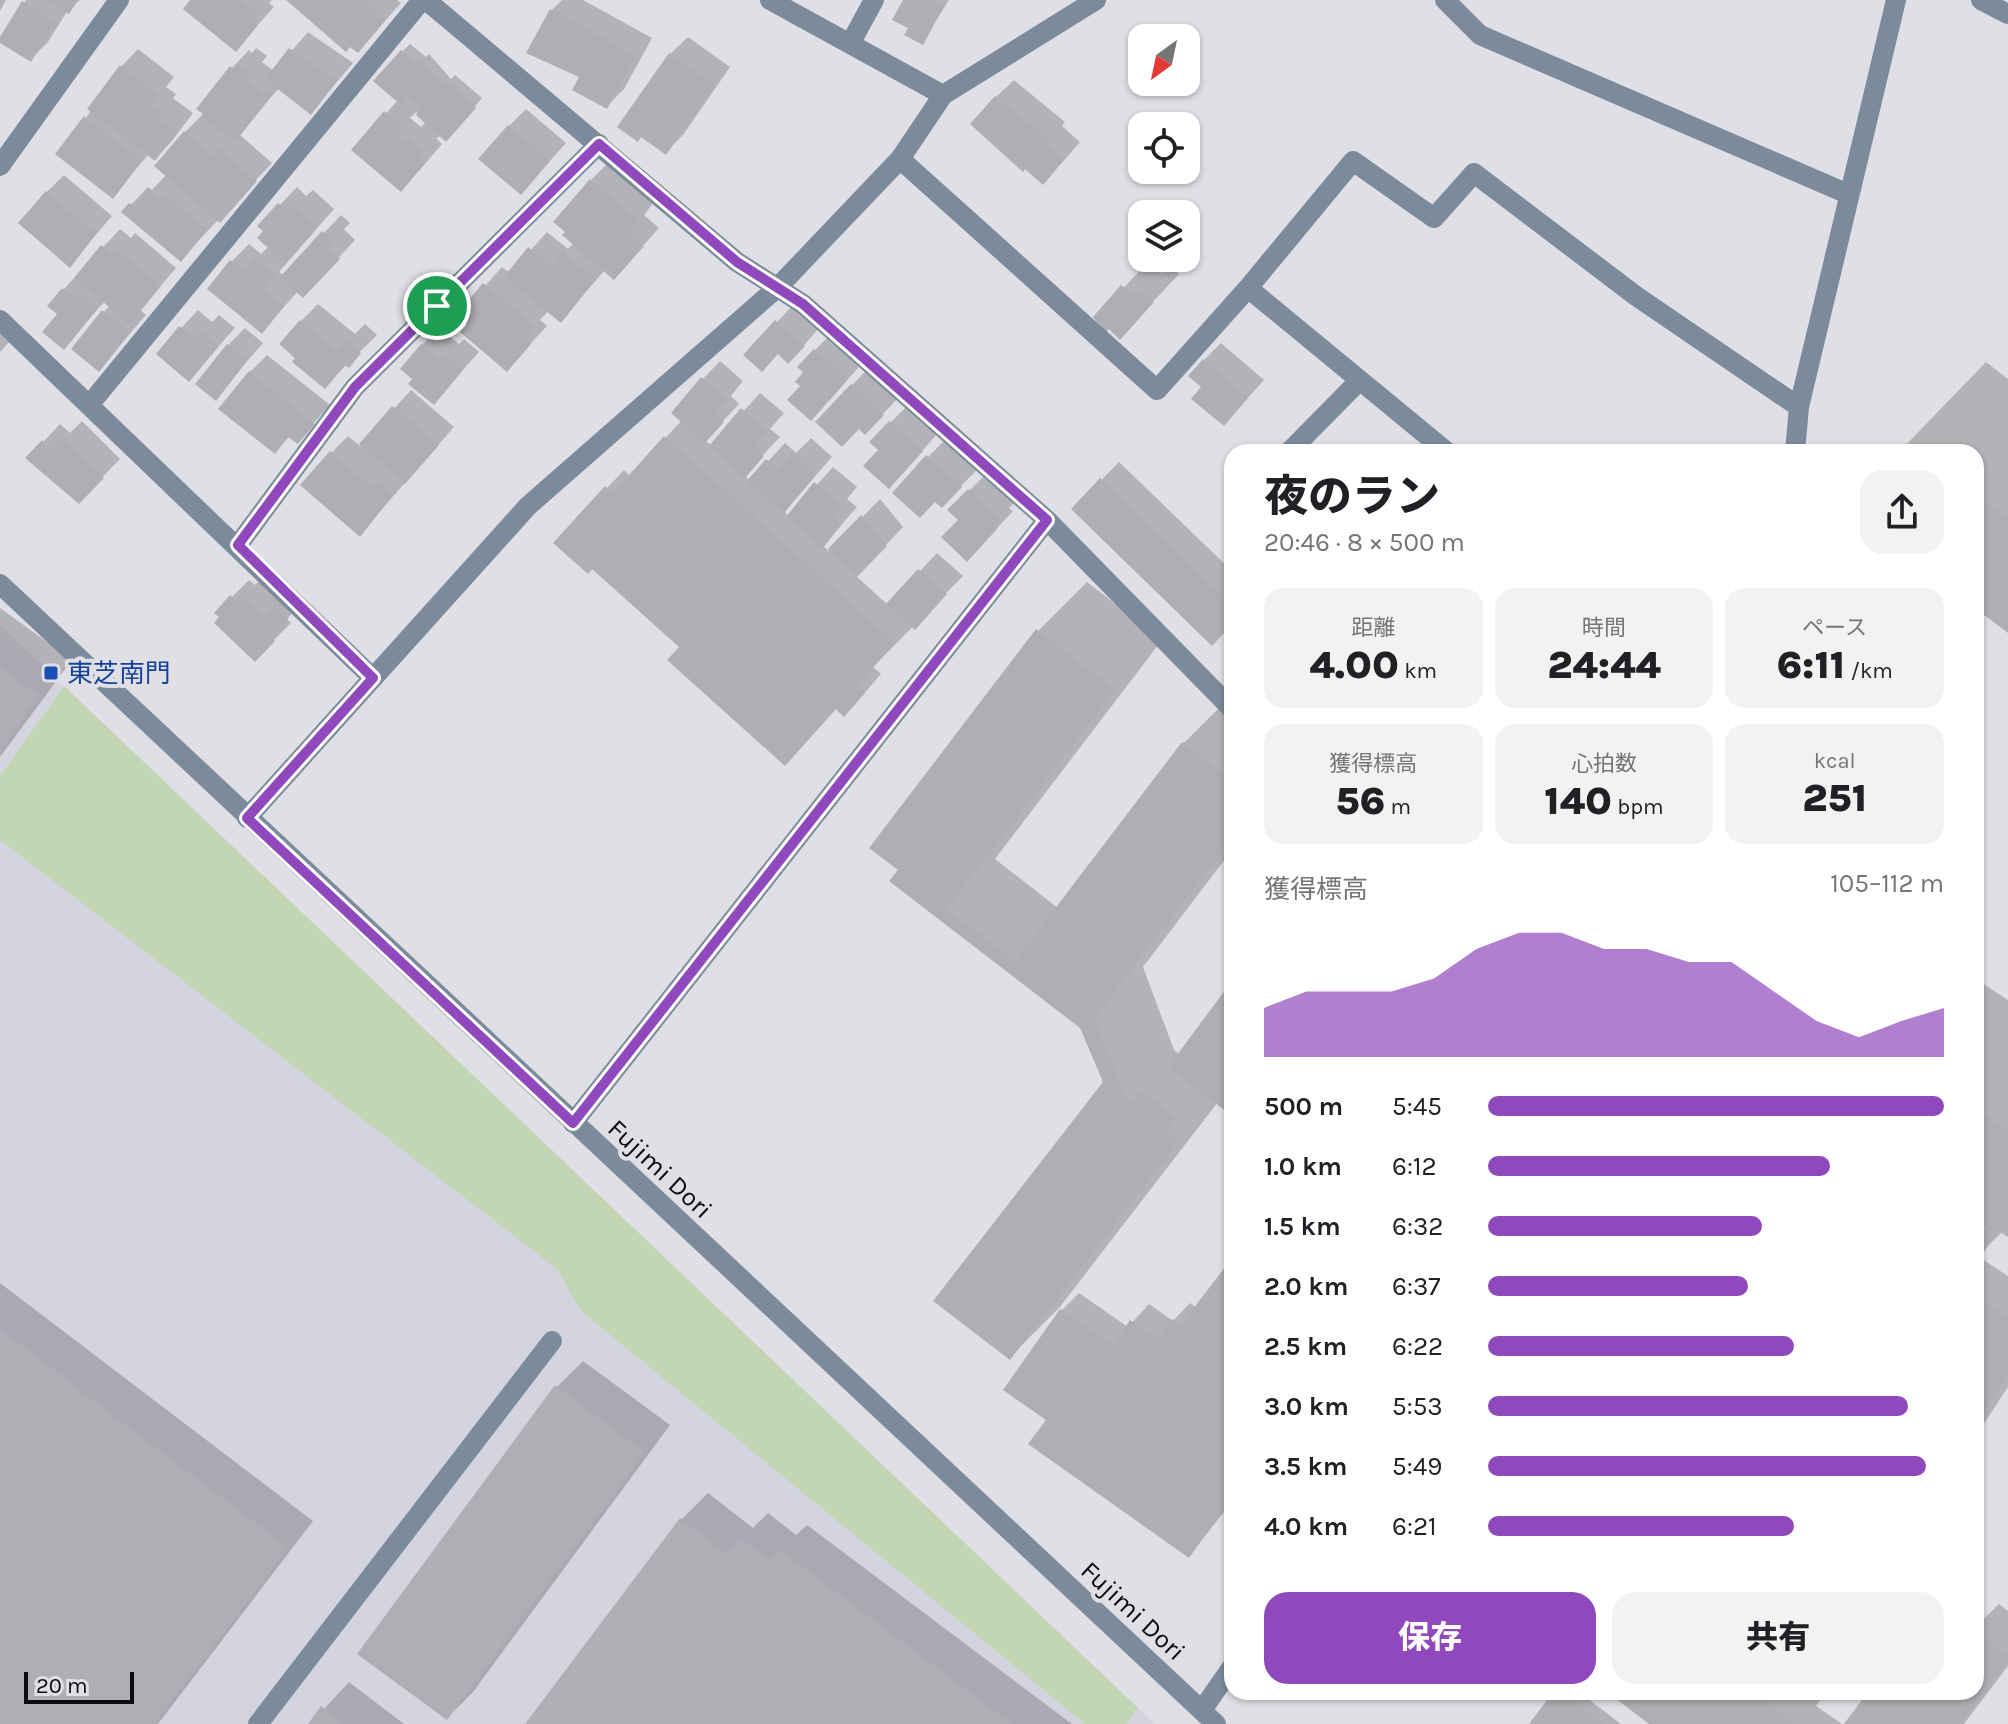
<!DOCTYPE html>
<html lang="ja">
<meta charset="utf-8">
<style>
:root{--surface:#fff;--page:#f2f2f2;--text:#202124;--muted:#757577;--accent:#9049bc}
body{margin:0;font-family:Karla,"Noto Sans JP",sans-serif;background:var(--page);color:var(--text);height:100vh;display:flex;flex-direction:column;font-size:30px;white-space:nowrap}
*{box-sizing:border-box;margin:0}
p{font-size:26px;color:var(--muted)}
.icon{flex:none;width:44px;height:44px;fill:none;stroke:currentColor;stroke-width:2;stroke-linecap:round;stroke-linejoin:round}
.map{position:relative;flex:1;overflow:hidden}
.drawer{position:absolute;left:1224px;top:444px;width:760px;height:1256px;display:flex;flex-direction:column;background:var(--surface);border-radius:24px;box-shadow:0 2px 6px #0004}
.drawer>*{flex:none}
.needle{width:52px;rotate:213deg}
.fabs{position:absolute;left:1128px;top:24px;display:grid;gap:16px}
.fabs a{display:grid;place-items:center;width:72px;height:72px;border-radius:16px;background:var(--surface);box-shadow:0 2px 6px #0004;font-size:40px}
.scale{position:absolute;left:24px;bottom:20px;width:110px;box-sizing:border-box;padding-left:8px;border:4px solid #0c0c0e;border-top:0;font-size:22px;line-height:28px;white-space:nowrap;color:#0c0c0e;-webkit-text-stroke:6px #dfdfe5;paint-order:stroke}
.pin{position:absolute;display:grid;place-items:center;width:68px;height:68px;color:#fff;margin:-34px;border:4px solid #fff;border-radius:50%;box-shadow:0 2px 8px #0007}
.round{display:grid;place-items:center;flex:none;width:84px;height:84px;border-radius:24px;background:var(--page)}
.head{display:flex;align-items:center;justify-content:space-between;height:136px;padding:0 40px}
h1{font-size:44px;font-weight:800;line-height:60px}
.figures{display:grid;grid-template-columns:repeat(3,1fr);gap:12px;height:136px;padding:8px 40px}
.figures div{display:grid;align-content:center;border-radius:20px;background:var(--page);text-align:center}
.figures b{font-size:40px;font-weight:800}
.figures small{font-size:22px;font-weight:400}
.figures p{font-size:22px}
.chart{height:224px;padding:16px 40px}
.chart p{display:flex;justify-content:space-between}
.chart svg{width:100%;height:144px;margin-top:8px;fill:var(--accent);opacity:.7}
.primary-button{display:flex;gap:16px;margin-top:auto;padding:16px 40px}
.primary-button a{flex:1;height:92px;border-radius:24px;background:var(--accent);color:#fff;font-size:32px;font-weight:800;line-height:92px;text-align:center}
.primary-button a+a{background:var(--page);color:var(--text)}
ul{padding:0 40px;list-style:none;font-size:26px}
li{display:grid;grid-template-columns:128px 96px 1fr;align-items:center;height:60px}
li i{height:20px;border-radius:10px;background:var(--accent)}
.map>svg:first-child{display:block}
.built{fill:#d4d4e1}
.green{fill:#c2d6b4}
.shadow{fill:#0003;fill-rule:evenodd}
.building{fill:#aeaeb4}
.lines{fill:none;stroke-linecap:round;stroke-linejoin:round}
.minor{stroke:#7c8b9c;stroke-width:20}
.route-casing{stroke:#fff;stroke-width:16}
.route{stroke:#9049bc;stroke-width:10}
.transit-dot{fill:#1a4fb4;stroke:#dfdfe5;stroke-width:3}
.labels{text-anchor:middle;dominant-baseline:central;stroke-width:8;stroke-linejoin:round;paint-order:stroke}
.transit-label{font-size:26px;fill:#164399;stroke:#dfdfe5;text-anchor:start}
.street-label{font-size:26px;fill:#0c0c0e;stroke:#dfdfe5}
</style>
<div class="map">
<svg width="2008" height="1724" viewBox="0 0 2008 1724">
<rect width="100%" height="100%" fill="#dfdfe5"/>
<!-- built -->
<path class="built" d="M0,625L64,686L1155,1724H0Z"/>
<!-- green -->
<path class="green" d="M64,686L1138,1708L1126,1724H1085L581,1311L557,1269L0,840V776Z"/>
<!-- shadow -->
<path class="shadow" d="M0,0H6L0,11Z
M26,0H80L68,10L48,42L31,59L0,41Z
M193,0H272L269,3L274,7L235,50Z
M289,0H397L401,3L358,51Z
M562,0H583L652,38L624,89L607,106L582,76L529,53L552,10Z
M905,0H949L922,42L911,27Z
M308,32L353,63L311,112L279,88L239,134L272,163L181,259L124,212L148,187L152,190L167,174L185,132L205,112L232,68L249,50L252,53L256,48L267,56L262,62L274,71Z
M688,37L730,67L683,135L666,152L670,54Z
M410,44L426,57L429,54L451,79L455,75L482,98L454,131L436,138L442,144L418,172L354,150L398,100L402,52ZM416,112L426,122L421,127L410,118Z
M138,49L174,77L166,87L176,94L173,98L193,113L172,141L155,159L149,154L112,196L86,118L121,67Z
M1014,80L1065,122L1062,126L1080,142L1060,165L996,97Z
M526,109L566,143L521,193L509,126Z
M608,163L654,202L644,215L659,228L614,278L605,270L561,320L549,310L540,320L547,326L507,369L459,315L502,267L510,273L547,232L568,249L574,243L591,180Z
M64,175L112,216L70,265L47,192Z
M297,187L306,196L313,190L334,209L279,272L284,275L341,215L350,223L344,229L355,240L320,278L298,291L262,332L232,261L249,244L261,254L269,246L266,231L260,226Z
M120,229L131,238L135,233L176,268L140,310L146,315L99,369L104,312L110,305L105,301L64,347L60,314L64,289Z
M1149,261L1162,273L1169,266L1179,274L1120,337L1096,317Z
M318,304L355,334L365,324L377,335L325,386L301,321Z
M794,304L820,327L805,344L788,361L779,353L746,355Z
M198,310L212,322L219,315L235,328L189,379L158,353Z
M245,328L263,343L215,398L228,345Z
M439,328L459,344L464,339L479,352L434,402L422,345Z
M832,333L864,361L829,401L803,386L815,350Z
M0,334L9,342L0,352Z
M1221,343L1264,380L1224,424L1204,387V360Z
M267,355L330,405L297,442L290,436L275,451L250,372Z
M720,361L743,381L731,396L739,404L705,440L712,446L760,393L784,413L770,429L780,437L744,475L750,481L785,443L796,453L811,438L832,457L784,511L789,516L833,467L857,487L847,499L857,507L823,546L829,551L880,499L903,527L856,576L888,605L937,553L963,576L873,667L881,674L861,697L837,707L681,647L592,567L556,543L624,470L630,476L682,420L703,379Z
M1986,362L2008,379V630L1986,614L1976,624V452H1899Z
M869,368L900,396L882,415L860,427L852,385Z
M411,390L454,427L360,534L331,453L348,436L360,446Z
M908,405L938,433L906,469L880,450L891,422Z
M82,421L120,459L79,501L28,458L60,424L70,433Z
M945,440L978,469L959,488L928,457Z
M1119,462L1232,571V623L1073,509Z
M986,474L1016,501L1009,508L1013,511L984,542L950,510Z
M249,580L255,585L259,581L303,601L287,619L291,623L255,659L232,597Z
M1087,582L1162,640L995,859L1058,908L1183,744L1232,695V850L1143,967L1174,1050L1180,1055L1232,985V1113L1218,1102L1059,1308L1010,1357L1105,1082L1082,1026L892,880L1038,631Z
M0,608L72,660L0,757Z
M1976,979L2008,1000V1234L2003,1231L1982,1252L1976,1248L1988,1227L1976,1219Z
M1976,1255L2008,1276V1387L1976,1436Z
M1232,1261V1502L1189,1556L1049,1420L1006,1389L1062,1310L1079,1293L1128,1327L1149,1304L1173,1321L1190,1303L1197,1308Z
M0,1283L313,1521L158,1724H4L0,1721Z
M583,1361L670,1425L473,1692L447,1718L557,1387Z
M708,1493L753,1528L768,1513L796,1535L807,1525L1072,1724H527L682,1519Z
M1999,1604L2008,1611V1666L1964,1724H1846L1871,1692H1976V1627Z
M349,1682L404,1724H310Z
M1555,1692H1579L1621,1724H1531Z
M1610,1692H1812L1821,1699L1816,1706L1842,1724H1653Z"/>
<!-- building -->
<path class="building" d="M47,0H78L69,14Z
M190,0H240L259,15L253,21L258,25L236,52L183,9Z
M286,0H367L370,3L368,6L385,21L358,53L350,47L346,52Z
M903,0H933L944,6L923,45L904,35L908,28L892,20Z
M22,1L56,22L31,62L0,43V37Z
M550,9L636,56L607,109L572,90L579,77L526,53Z
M289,48L337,81L311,115L265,79Z
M401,50L416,64L420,60L442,85L446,81L476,108L446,142L416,115L421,109L408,97L401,105L373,81Z
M669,53L715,85L666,155L641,137L638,142L617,127Z
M238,64L251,74L246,80L264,94L269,88L274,93L235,142L201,117L203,114L196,109L230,66L234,69Z
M120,65L158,95L151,105L161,112L157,117L177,132L155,161L87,109Z
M995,96L1050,140L1047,144L1064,160L1043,185L1025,169L1023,172L970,124Z
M384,111L403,127L395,137L403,143L407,138L424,152L420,157L426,162L401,192L351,150Z
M84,116L142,161L113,199L55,154Z
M508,125L550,161L521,195L478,159Z
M184,131L212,156L218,148L257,181L220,223L154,166Z
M590,179L639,221L628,233L644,246L614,280L562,235L565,232L553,222Z
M149,190L162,201L166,196L207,230L181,262L121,212L129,203L135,207Z
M46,191L96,234L70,268L18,223Z
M278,203L288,212L294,206L318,227L285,263L257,238L263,231L257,226Z
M322,231L334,242L328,248L340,259L303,298L280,277Z
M101,245L112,254L117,249L161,286L130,324L74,278Z
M528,247L551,266L562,252L596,279L561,323L504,277Z
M254,258L275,275L263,290L284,306L262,334L207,289L230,260L244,271Z
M483,283L535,326L525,338L531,344L507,372L460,332L467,325L456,315Z
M1121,285L1135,297L1141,290L1154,302L1120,340L1109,329L1105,333L1093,317Z
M62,288L75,297L79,292L98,308L64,350L42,332L57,314L47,306Z
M102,310L130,333L99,372L71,349Z
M300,320L337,351L346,340L361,353L349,368L345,365L325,389L292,362L295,358L279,344Z
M775,320L805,346L788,364L778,354L762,372L743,355Z
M179,326L194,338L200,331L219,346L189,382L156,354Z
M227,344L247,361L216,401L195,384Z
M421,344L441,361L445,355L463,370L434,405L408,384L412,379L400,369Z
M814,349L848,379L811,421L787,400L800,386L795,382L803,372L797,367Z
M1203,359L1248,398L1224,426L1191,399L1201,387L1188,376Z
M249,371L315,424L298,444L288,437L275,454L218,409Z
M701,377L728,399L715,414L724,422L705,443L671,413Z
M851,384L884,415L865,435L859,429L842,447L815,422Z
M392,406L439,445L405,484L359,444Z
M741,408L768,431L754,447L764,456L745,478L709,446Z
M889,421L923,451L889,489L863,466L878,450L869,442Z
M664,436L895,643L857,685L865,693L844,717L836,709L785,766L667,660L679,647L592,569L588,574L553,543L605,486L613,493Z
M63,437L104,478L79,504L25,458L42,440L51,450Z
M330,451L372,488L378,481L393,495L360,537L300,485Z
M792,454L816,475L784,513L747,481L766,459L778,470Z
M926,455L962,487L942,508L935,502L920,518L892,493Z
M1100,478L1232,605V624L1212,646L1071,509Z
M814,482L841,505L832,517L841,525L823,548L786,517Z
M968,489L1000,519L993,526L997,529L967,562L941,537L958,520L947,510Z
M1976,494L2008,518V633L1983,614L1976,624Z
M861,515L887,546L857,577L828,549Z
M918,569L947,594L915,630L886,604Z
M230,595L236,601L241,596L264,618L274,607L288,620L271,637L275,641L255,662L214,623L219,617L214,613Z
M1036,629L1115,690L948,908L922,890L1015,961L1182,742L1232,781V838L1095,1018L1126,1100L1131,1103L1141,1090L1176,1118L1165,1132L1178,1142L1010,1360L933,1301L1103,1082L1080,1028L889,881L898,870L869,848Z
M0,667L39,695L0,751Z
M1232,981V1116L1168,1067Z
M1976,1110L2008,1131V1237L1998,1230L1982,1255L1976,1250V1241L1985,1227L1976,1222Z
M1232,1258V1498L1189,1558L1028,1444L1046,1420L1003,1390L1060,1309L1113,1346L1130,1320L1157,1339L1172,1319L1180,1326Z
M1976,1298L2008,1318V1375L1976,1425Z
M0,1329L288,1548L154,1724H0Z
M555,1385L645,1452L447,1720L357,1654Z
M680,1518L728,1554L740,1538L770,1561L780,1549L1011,1724H525Z
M1976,1632L2008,1656V1661L1960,1724H1844L1868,1692H1976Z
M1553,1692H1560L1603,1724H1529Z
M1607,1692H1752L1794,1724H1649Z
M321,1706L344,1724H308Z"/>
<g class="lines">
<!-- minor -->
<path class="minor" d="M426,0L737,262L803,304L1047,520L1232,709
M770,0L943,95
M1445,0L1480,35L1848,194
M1981,0L2008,14
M850,44L874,0
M900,159L1157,390L1248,288L1447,452
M0,166L119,0
M1248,288L1353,161L1434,218L1474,173L1636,296L1799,407
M0,320L373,678
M90,404L422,0
M1289,452L1358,382
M1795,452L1799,407L1896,0
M238,545L355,387L599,144
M0,584L1216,1724
M247,818L528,506L778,287L900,159L943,95L1096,0
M573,1123L1047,520
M1202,1710L1232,1667
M258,1724L552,1341"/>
</g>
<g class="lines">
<!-- route casing -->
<g class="route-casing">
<path id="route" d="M599,144L737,262L803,304L1047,520L573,1123L247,818L373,678L238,545L355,387Z"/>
</g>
<!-- route -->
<use href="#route" class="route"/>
</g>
<!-- markers -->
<rect class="transit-dot" x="43" y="665" width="16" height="16" rx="4"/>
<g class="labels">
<!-- transit labels -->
<g class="transit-label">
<text x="67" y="673">東芝南門</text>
</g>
<!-- street labels -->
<g class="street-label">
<text transform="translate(660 1169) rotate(43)">Fujimi Dori</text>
<text transform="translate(1133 1611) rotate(43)">Fujimi Dori</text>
</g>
</g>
</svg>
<div class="fabs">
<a><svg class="needle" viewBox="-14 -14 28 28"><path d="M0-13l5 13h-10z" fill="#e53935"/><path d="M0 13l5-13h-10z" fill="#757577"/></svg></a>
<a><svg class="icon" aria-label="locate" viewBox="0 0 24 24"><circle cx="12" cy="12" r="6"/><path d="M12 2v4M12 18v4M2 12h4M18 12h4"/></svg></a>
<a><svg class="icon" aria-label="layers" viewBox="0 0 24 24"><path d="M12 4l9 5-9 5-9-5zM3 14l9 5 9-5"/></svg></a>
</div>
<div class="scale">20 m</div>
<div class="pin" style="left:437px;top:306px;background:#1e9e55"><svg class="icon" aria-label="arrive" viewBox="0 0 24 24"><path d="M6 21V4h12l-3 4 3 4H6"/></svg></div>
<section class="drawer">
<div class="head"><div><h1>夜のラン</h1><p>20:46 · 8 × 500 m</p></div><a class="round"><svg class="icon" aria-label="share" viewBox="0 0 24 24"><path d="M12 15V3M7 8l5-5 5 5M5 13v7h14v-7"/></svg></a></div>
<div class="figures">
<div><p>距離</p><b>4.00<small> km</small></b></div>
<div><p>時間</p><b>24:44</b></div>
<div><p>ペース</p><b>6:11<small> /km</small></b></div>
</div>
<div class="figures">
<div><p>獲得標高</p><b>56<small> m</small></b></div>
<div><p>心拍数</p><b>140<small> bpm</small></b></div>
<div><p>kcal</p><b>251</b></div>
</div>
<div class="chart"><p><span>獲得標高</span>105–112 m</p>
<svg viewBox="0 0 160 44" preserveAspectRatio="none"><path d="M0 44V29L10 24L20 24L30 24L40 20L50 11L60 6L70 6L80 11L90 11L100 15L110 15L120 24L130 33L140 38L150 33L160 29V44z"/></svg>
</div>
<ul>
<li><b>500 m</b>5:45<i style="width:100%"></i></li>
<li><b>1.0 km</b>6:12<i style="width:75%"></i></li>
<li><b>1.5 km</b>6:32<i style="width:60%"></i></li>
<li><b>2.0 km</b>6:37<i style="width:57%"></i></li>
<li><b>2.5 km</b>6:22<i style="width:67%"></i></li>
<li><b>3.0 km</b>5:53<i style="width:92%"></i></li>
<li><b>3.5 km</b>5:49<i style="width:96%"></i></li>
<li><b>4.0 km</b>6:21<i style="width:67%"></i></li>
</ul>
<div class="primary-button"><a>保存</a><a>共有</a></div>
</section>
</div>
